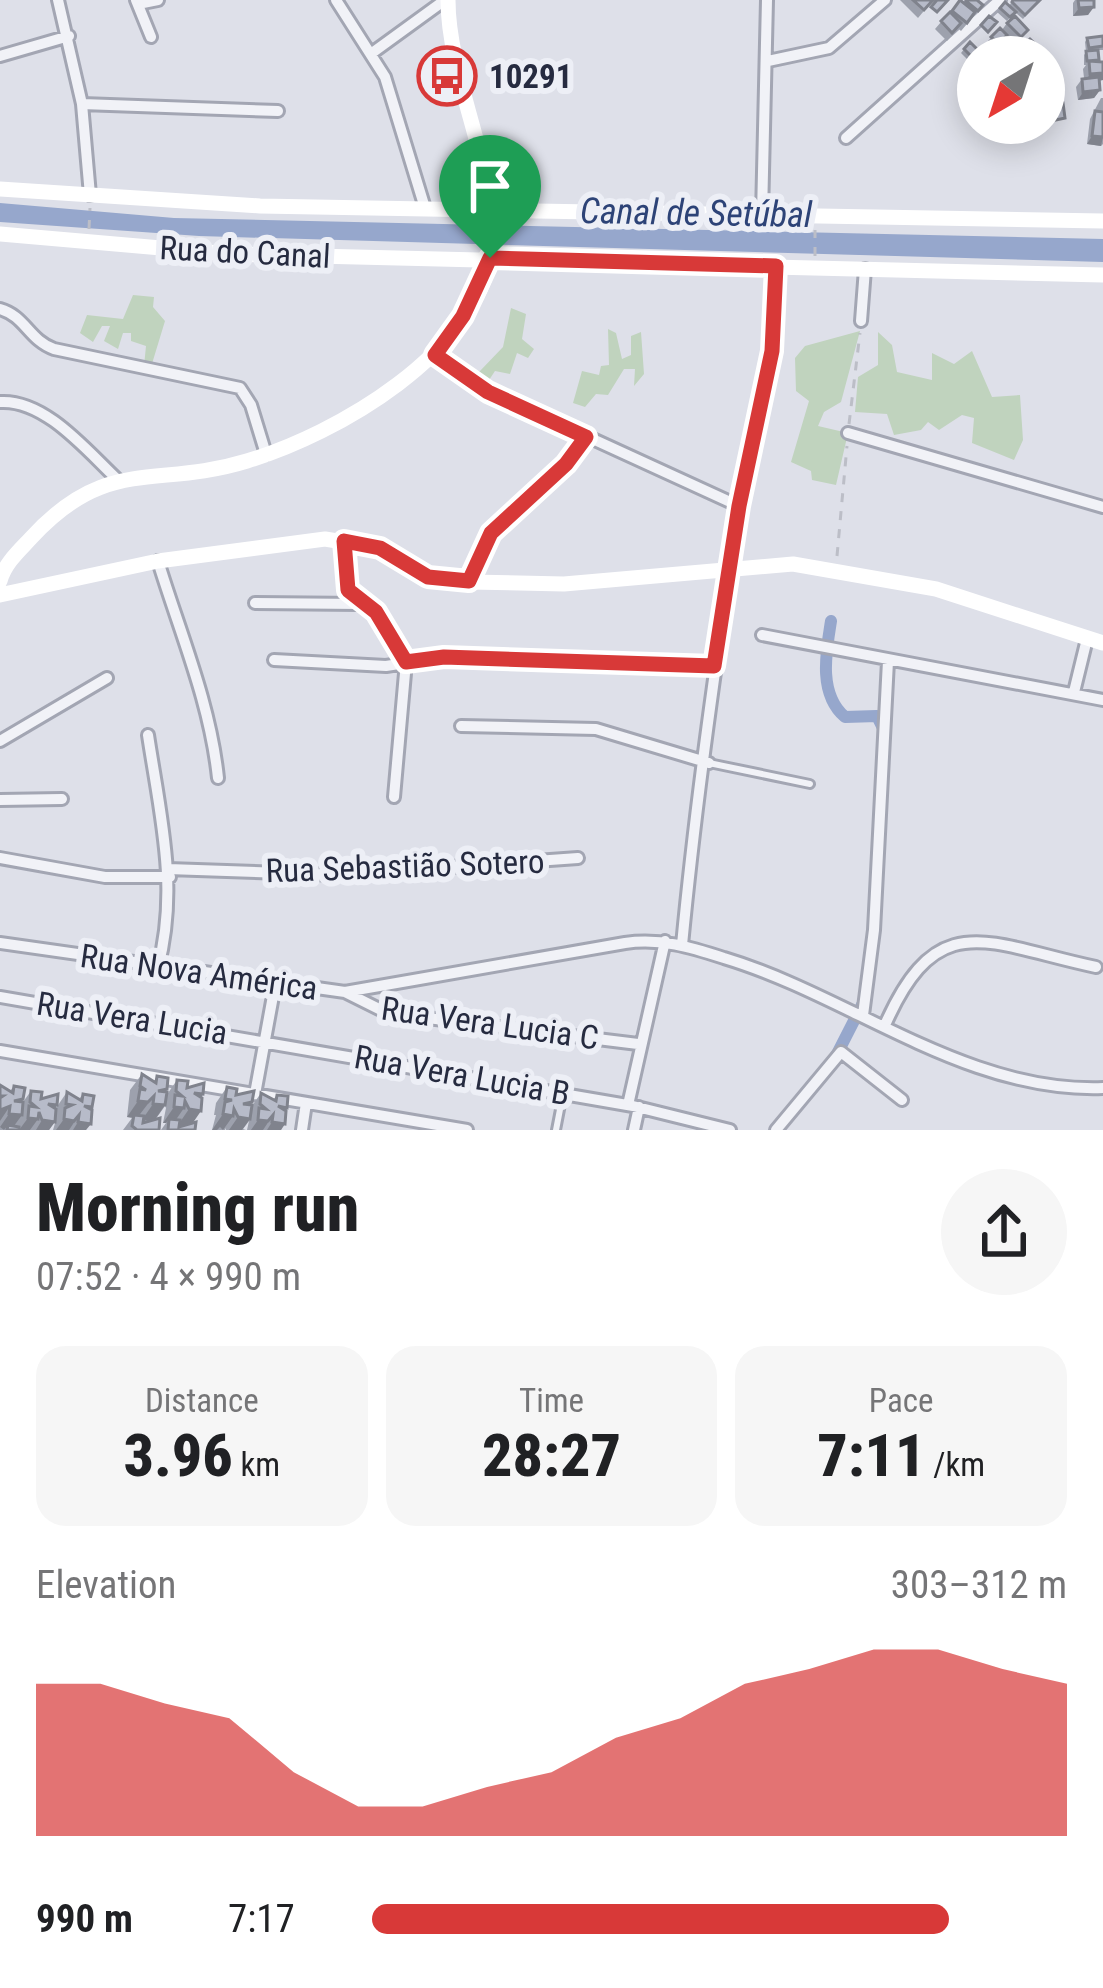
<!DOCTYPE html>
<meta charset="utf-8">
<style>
:root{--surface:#fff;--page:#f6f6f6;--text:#202124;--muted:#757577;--accent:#d83938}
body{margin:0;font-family:"Roboto Condensed",sans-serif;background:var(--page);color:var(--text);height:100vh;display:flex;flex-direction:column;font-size:45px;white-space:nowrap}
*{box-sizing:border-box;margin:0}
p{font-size:39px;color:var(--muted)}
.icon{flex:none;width:66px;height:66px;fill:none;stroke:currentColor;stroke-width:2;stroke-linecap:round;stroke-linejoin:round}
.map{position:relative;height:1130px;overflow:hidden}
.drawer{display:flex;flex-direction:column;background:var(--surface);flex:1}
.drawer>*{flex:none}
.needle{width:78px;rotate:219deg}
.fabs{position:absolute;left:957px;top:36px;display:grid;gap:24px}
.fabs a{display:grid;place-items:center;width:108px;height:108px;border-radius:50%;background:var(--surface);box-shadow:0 6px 30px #0003;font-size:60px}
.pin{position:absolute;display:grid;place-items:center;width:102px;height:102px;color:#fff;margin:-123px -51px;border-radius:50% 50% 50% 0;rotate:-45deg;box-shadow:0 0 12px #0007}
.pin .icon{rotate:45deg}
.round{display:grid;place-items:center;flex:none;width:126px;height:126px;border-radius:63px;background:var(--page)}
.overview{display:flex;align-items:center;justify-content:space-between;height:204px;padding:0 36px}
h1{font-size:66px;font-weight:800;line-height:90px}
.metrics{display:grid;grid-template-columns:repeat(3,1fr);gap:18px;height:204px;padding:12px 36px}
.metrics div{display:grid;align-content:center;border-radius:30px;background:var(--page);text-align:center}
.metrics b{font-size:60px;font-weight:800}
.metrics small{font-size:33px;font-weight:400}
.metrics p{font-size:33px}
.chart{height:336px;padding:24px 36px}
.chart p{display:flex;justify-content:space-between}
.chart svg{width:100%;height:216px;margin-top:12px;fill:var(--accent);opacity:.7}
ul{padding:0 36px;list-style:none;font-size:39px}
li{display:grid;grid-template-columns:192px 144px 1fr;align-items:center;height:90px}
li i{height:30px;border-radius:15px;background:var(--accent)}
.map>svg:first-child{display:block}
.green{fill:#c0d3be}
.water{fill:#96a7cc}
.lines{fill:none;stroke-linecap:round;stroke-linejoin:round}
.canal{stroke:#96a7cc;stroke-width:12}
.lane-casing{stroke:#a3a6b3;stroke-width:12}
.street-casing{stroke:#a3a6b3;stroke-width:16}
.path{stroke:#bcbec7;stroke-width:3;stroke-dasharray:9 9;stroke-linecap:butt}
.lane{stroke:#f1f2f7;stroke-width:6}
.street{stroke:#f1f2f7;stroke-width:10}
.secondary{stroke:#fff;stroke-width:15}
.wall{fill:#9da1ad}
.shaded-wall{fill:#80838d}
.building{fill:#b7bbc9;stroke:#80838d;stroke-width:3}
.route-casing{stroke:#fff;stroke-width:24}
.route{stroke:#d83938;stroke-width:15}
.labels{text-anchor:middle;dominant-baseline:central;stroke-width:12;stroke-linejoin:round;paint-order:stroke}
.poi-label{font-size:33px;font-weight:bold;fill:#262b40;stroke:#edeff6;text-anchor:start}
.street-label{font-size:33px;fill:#262b40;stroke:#edeff6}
.water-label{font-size:36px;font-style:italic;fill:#2d4377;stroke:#edeff6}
</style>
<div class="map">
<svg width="1103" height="1130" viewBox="0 0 1103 1130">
<rect width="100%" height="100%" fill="#dee0e9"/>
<!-- green -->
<path class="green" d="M133,295L154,297L153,307L165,321L151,367L144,366L146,346L131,341V333H123L118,349L104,341L110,326H102L93,342L80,333L87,315L123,319Z
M511,308L526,314L522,339L534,349L528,358L517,353L510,374L495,371L489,380L479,372L503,347Z
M608,329L616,333L622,359L631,355V336L641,332L644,374L634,386L635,369H624L608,395L596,394L585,407L573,403L582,371L599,375L601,366L609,365Z
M860,331L841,402L824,412L818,426L848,433L836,485L812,480L811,471L791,462L809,401L796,391L795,358L805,346Z
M878,332L892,345L897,372L932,380V353L954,364L972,351L992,397L1020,395L1023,440L1014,460L972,443L974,418L962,415L939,430L928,422L921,430L894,435L887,414L855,412L858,377L878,365Z"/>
<!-- water -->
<path class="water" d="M0,203L174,218L1103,239V262L199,236L0,222Z"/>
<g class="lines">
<!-- canal -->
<path class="canal" d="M831,621C826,652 818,694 845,717L877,716L883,728
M836,1056L862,1005"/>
<!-- lane casing -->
<g class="lane-casing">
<path id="lane" d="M709,763L810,784
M556,1130L563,1094"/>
</g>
<!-- street casing -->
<g class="street-casing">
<path id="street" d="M58,0L82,104L90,195
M136,0L151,37
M336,0L385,77L425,208
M138,4L158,0
M372,53L445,0
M0,56L69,36
M768,61L829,48L885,0
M82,104L278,111
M846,138L1000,0
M762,215L767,0
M0,309C25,316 29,340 54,349L240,388L251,405L266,454
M861,321L865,269
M435,355L488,391L739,506
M0,402C45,399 87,451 117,479
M848,433L1103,507
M344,541L348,590L376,612L406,662L394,797
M158,561C180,633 210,702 218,778
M255,603L360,604
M762,635L1103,700
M274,660L386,666L444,657L714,666
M1074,692L1087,639
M461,726L596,729L709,763
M148,735C160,814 179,888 158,967
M0,741L107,678
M0,800L62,799
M0,858L105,877H170
M168,869L339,875L578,858
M0,943L345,992L625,943C661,938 690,947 724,958C851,996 965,1093 1103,1088
M682,945C696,799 717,654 739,509C752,422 775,358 776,266
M345,992L387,1013L638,1044
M0,997L633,1106L730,1130
M863,1015L874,930L888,661
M885,1025C938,905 987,944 1096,967
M0,1051L467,1130
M255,1094L275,985
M628,1105L665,941
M302,1130L306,1103
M634,1130L639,1107
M776,1130L841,1052L902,1100"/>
</g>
<!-- path -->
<path class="path" d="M89,229L90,208
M815,256V230
M849,424L860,333
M837,556L847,446
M475,569L491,533L580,446"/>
<!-- lane -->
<use href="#lane" class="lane"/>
<!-- street -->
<use href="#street" class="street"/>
<!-- secondary -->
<path class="secondary" d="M0,189L260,206L1103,221
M0,234L230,254L1103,275
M0,581C5,563 19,551 31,538C107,455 156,489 247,461C337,434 478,353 492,250C501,182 448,79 448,0
M0,595L158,561L325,539L380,548L428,577L469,582L564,584L793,564L936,589L1103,643"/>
</g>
<!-- wall -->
<path class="wall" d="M900,0H933L918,18Z
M960,0L964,4L967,0L983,5L961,31L958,28L947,41L935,29Z
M1013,0H1040L1023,19L1015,12L1007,21L997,12L1005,2L1009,6Z
M1075,0H1094L1088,15L1073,16V3Z
M1007,23L1023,38L1015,45L1007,36L996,48L988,41L1000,28L1002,30Z
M1103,36V50H1098V62H1103V80L1099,81L1100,90L1094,98L1078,100L1076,87L1082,79L1084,78L1083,69L1086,65H1084V55L1086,52L1085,42L1087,38Z
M1030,39L1037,57H1030L1021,49Z
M970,42L980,52L971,63L961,53Z
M1101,98H1103V144L1101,146L1087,144L1090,119Z
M142,1074L154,1081L157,1076L166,1096L177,1080L187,1088L203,1094L192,1123L195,1130H161L166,1123H163L166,1108L165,1106L155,1120L159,1130H123L132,1118L127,1117L130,1090Z
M0,1085L10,1091L14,1086L23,1099L21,1102H23L31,1091L41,1099L57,1105L56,1108L67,1092L79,1099L83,1094L92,1107L86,1130H53L56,1120H55L49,1130H0Z
M227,1087L252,1106L261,1093L273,1100L277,1095L287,1108L281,1130H247L249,1121L243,1129L246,1130H226L225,1128V1130H212L216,1115H214L216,1103Z"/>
<!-- shaded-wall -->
<path class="shaded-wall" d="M1094,7L1088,15L1073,16L1079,8Z
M1103,73V80L1085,82L1090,74Z
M1100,90L1094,98L1078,100L1083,92Z
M1092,136L1103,137L1101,146L1087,144Z
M167,1089L156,1104L165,1105L154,1121L142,1120L153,1104L154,1096L137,1118L127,1117L138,1101L158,1091Z
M194,1093L203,1094L192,1110L201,1111L190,1127L178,1125L189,1109Z
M23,1099L13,1114L22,1115L11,1130L8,1125L4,1130L0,1127L9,1114L14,1101Z
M252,1102L241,1117L250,1119L242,1130H229L238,1117L243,1104Z
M48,1104L57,1105L46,1121L55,1122L49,1130H36L42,1120Z
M10,1106L0,1121V1110Z
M84,1106L92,1107L82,1122L91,1124L86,1130H73L78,1122L79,1115L69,1130H56L64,1119Z
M278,1106L287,1108L276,1123L285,1124L281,1130H267L272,1122L273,1115L263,1130H251L258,1120Z
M174,1107L184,1108L173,1124L169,1119L166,1123H163Z
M223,1114L233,1116L223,1130L220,1127L217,1130H212Z
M28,1118L38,1119L30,1130H19Z"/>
<!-- building -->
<path class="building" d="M913,0H933L924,10Z
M937,0H948L937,12L931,7Z
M960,0L975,12L967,23L952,11Z
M967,0H977L983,5L978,11L966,1Z
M1013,0H1040L1025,15L1012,2Z
M1078,0H1094V7L1079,8Z
M1005,2L1016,12L1010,17L1000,8Z
M950,12L961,23L952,33L941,21Z
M989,16L997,22L988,32L981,25Z
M1015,16L1028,30L1021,37L1007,23Z
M1000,28L1007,35L999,44L991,37Z
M1103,36V46L1089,48L1087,38Z
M1030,39L1042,50L1036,56L1024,45Z
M970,42L980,52L974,59L964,49Z
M1098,50L1099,60L1087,61L1086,51Z
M1089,61L1103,62V73L1090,74Z
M1099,77L1100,90L1083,92L1082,79Z
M1063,103L1065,118L1056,120L1054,104Z
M1095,111L1103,112V137L1092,136Z
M142,1074L156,1083L157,1076L168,1078L167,1089L158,1091L167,1092L165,1105L153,1104L154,1096L148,1102L138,1101L140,1089L146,1090L140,1086Z
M177,1080L188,1081L187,1088L204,1083L203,1094L194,1093L202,1098L201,1111L189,1109L185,1101L184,1108L174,1107L175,1095L182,1096L176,1091Z
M0,1085L13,1093L14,1086L25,1088L23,1099L14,1101L23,1102L22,1115L9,1114L10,1106L0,1110V1098L3,1096H0Z
M227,1087L237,1089L236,1095L254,1091L252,1102L243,1104L252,1105L250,1119L238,1117L234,1109L233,1116L223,1114L225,1102L232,1100L225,1099Z
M31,1091L42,1092L41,1099L58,1094L57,1105L48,1104L56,1109L55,1122L42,1120L39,1112L38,1119L28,1118L29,1106L36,1107L30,1102Z
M67,1092L82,1101L83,1094L94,1096L92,1107L84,1106L92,1110L91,1124L78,1122L79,1115L74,1121L64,1119L65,1108L72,1105L66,1104Z
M261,1093L276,1101L277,1095L288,1096L287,1108L278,1106L286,1111L285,1124L272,1122L273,1115L268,1121L258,1120L259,1108L266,1109L260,1104Z
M134,1115L144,1116L143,1123L160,1118L159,1130H137L132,1126Z
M169,1119L180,1120L179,1127L196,1122L195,1130H168Z
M8,1125L19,1127V1130H7Z"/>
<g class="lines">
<!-- route casing -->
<g class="route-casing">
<path id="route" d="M490,258L776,266L772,351L739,506L714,666L444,657L406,662L376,612L348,590L344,541L380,548L428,577L469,581L491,533L566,464L586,437L488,392L435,355L463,316Z"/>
</g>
<!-- route -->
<use href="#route" class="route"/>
</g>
<!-- icons -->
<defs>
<g id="bus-ring" transform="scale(3)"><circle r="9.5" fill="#edeff6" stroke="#d83938" stroke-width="1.5"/><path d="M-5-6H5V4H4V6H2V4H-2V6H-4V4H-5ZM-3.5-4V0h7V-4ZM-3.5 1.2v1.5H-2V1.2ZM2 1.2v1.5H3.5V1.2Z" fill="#d83938"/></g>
</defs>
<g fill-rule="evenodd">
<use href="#bus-ring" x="447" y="76"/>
</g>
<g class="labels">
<!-- poi labels -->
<g class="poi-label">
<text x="489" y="76">10291</text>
</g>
<!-- street labels -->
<g class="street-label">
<text transform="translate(245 252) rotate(3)">Rua do Canal</text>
<text transform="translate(405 866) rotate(-2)">Rua Sebastião Sotero</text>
<text transform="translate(199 972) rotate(8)">Rua Nova América</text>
<text transform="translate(132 1018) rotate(9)">Rua Vera Lucia</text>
<text transform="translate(490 1023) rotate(8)">Rua Vera Lucia C</text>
<text transform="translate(462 1075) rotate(10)">Rua Vera Lucia B</text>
</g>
<!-- water labels -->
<g class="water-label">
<text transform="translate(696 213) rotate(1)">Canal de Setúbal</text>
</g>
</g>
</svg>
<div class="fabs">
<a><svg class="needle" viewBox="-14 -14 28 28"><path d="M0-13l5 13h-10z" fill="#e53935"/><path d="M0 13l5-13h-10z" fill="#757577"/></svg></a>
</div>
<div class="pin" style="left:490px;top:258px;background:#1e9e55"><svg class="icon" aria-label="arrive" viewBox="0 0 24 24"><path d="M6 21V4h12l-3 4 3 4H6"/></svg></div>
</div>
<section class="drawer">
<div class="overview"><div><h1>Morning run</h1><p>07:52 · 4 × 990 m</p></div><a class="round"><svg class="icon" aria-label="share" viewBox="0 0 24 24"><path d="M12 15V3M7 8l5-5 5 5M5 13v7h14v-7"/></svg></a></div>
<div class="metrics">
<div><p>Distance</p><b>3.96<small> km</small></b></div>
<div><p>Time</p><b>28:27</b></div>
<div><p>Pace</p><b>7:11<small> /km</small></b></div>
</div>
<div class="chart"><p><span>Elevation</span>303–312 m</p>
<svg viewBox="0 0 160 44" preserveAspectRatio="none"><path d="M0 44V13L10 13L20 17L30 20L40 31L50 38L60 38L70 34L80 31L90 24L100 20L110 13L120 10L130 6L140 6L150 10L160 13V44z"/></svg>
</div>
<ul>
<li><b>990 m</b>7:17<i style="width:83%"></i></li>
</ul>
</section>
